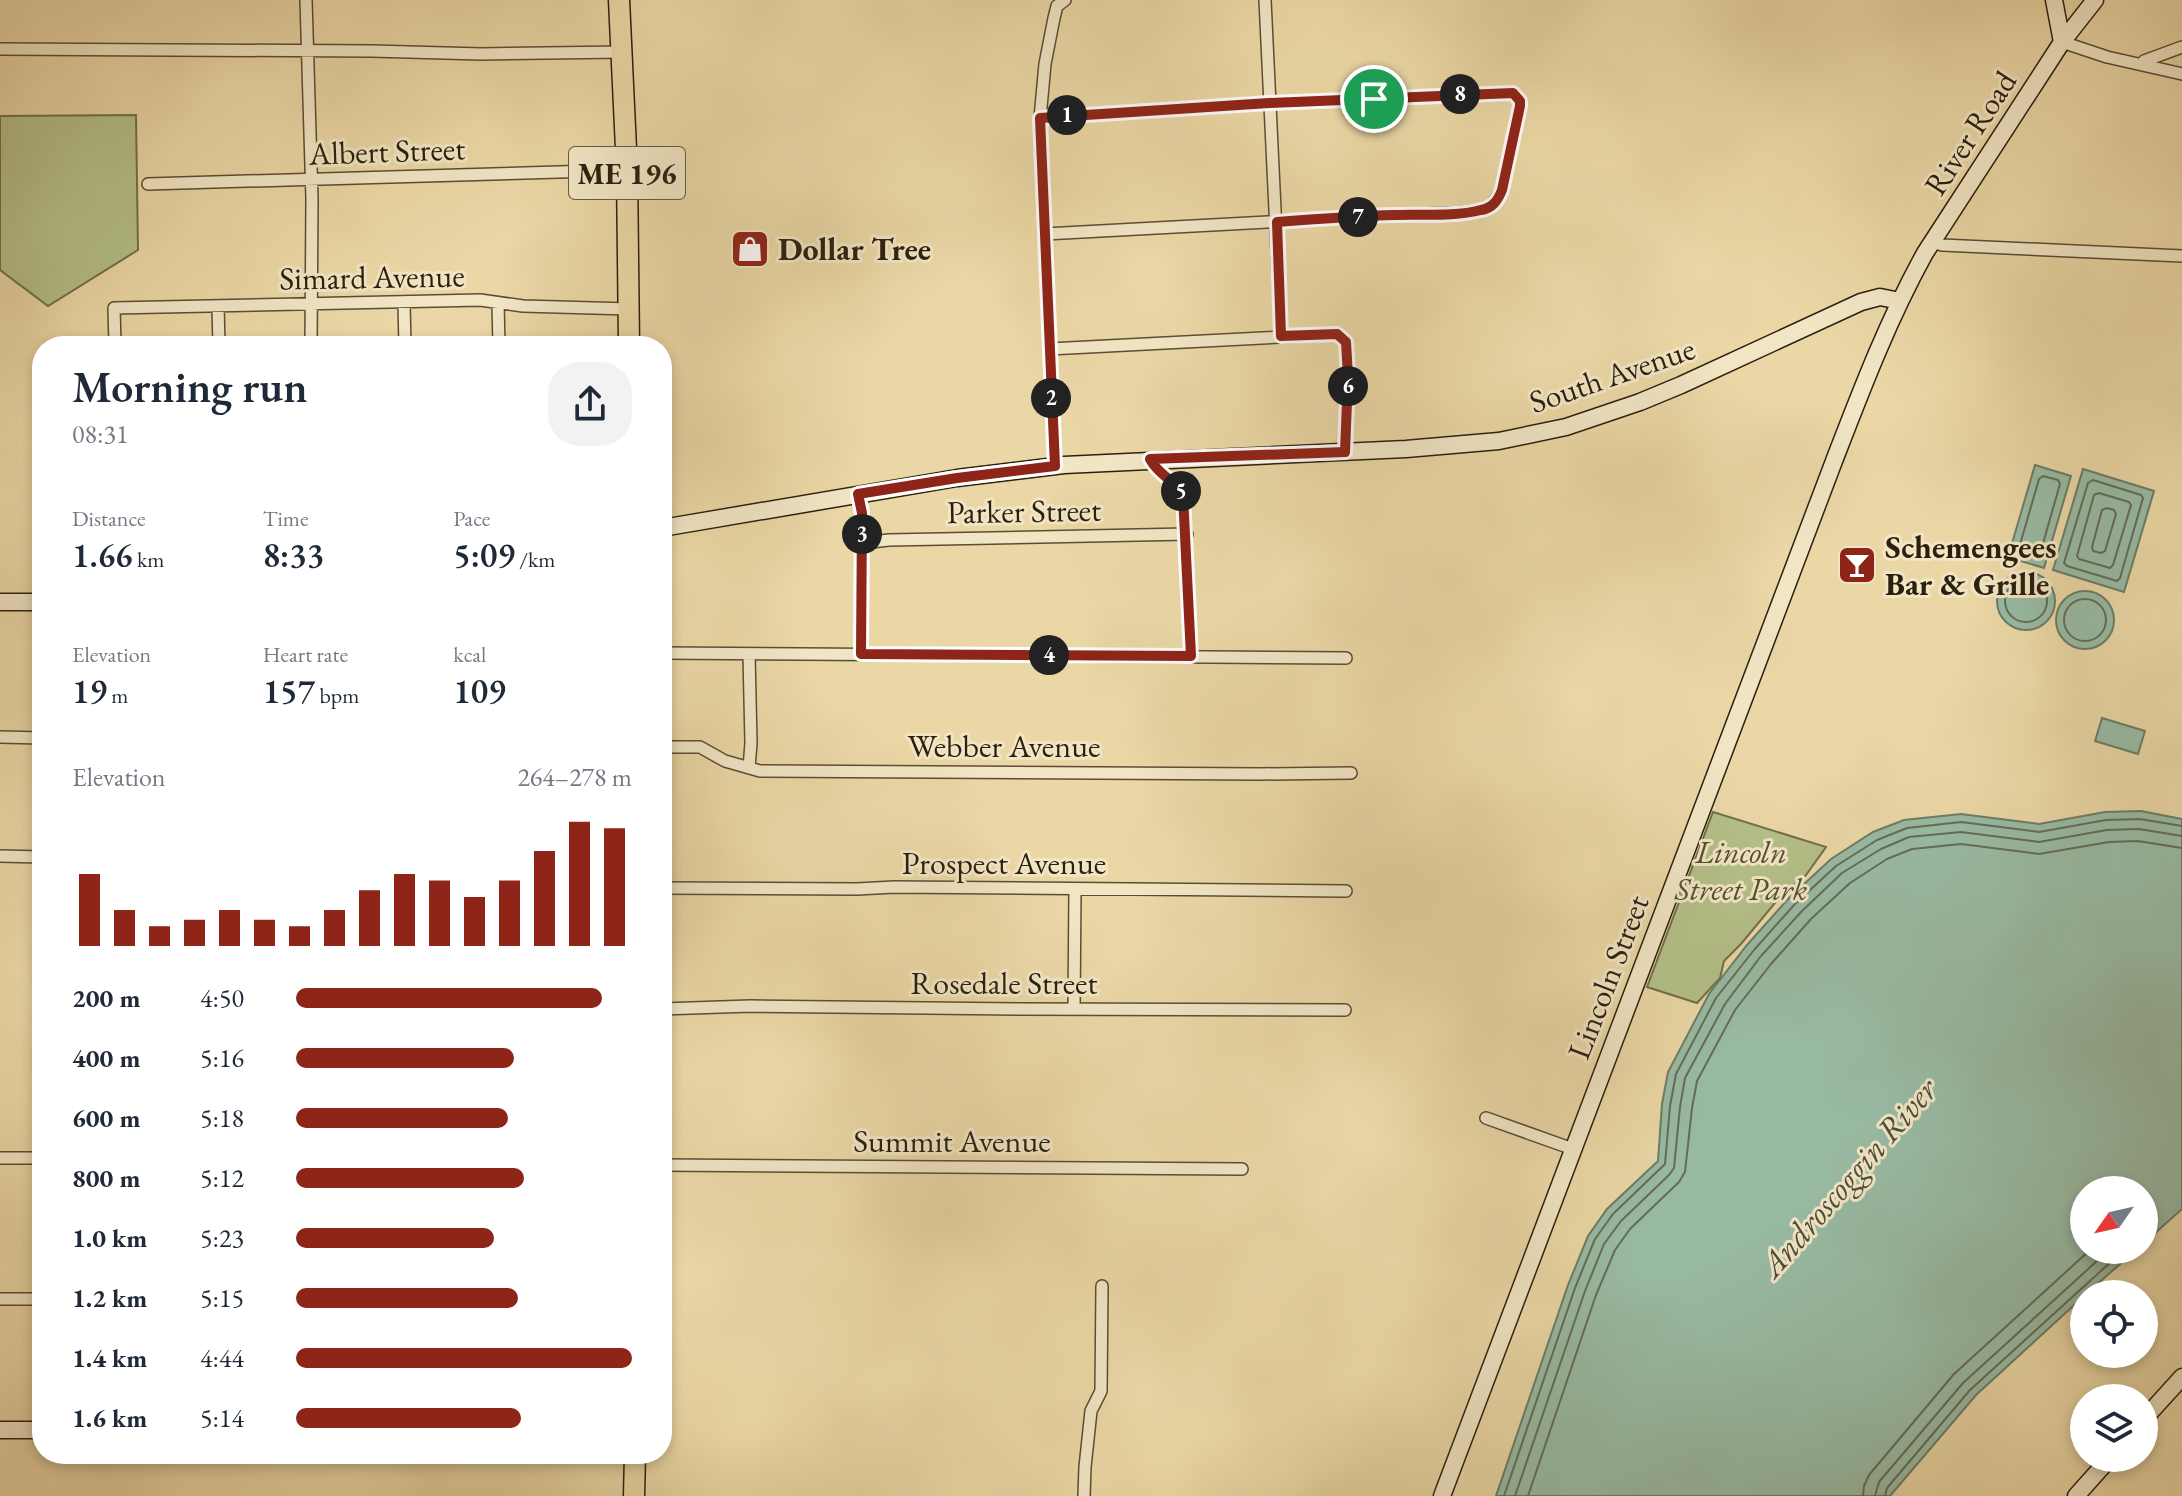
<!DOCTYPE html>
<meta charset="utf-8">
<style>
:root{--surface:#fff;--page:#f2f2f3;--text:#1f2937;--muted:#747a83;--accent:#8f2418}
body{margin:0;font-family:"EB Garamond",serif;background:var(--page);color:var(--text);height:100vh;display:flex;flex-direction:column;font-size:30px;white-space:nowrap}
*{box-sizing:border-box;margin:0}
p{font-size:26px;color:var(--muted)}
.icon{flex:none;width:44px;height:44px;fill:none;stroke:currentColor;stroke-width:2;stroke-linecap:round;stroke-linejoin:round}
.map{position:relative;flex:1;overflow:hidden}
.drawer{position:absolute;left:32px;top:336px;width:640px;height:1128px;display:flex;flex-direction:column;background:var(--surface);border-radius:32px;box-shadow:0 4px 12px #0003}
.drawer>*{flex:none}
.needle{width:52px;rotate:236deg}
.fabs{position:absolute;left:2070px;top:1176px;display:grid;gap:16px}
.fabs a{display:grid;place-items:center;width:88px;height:88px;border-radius:50%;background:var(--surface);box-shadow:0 4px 12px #0003;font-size:40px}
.pin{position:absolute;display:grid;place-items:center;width:68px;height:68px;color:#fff;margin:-34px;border:4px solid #fff;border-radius:50%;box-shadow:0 2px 8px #0007}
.km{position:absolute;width:40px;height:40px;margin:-20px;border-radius:50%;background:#222;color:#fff;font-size:22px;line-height:40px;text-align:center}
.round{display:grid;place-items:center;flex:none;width:84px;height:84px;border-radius:32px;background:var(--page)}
.headline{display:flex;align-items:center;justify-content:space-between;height:136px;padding:0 40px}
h1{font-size:44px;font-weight:600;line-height:60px}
.stats{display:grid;grid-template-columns:repeat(3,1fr);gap:12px;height:136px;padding:8px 40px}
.stats div{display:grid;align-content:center}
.stats b{font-size:34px;font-weight:600}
.stats small{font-size:22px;font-weight:400}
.stats p{font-size:22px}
.chart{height:224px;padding:16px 40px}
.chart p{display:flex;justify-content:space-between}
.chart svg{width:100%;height:144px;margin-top:8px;stroke:var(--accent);stroke-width:6}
ul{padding:0 40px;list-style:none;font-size:26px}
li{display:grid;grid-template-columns:128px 96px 1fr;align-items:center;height:60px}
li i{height:20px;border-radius:10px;background:var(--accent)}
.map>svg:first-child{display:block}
.green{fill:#b4bf88;stroke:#706f4c;stroke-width:2}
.water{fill:#98baa3;stroke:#6c7c68;stroke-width:2}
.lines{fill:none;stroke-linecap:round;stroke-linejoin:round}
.shore{stroke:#626c59;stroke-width:2}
.street-casing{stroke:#5b4d34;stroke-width:14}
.secondary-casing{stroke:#2b1f0f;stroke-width:19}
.highway-casing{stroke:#2b1f0f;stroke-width:23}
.street{stroke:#f1e5c4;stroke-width:11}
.secondary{stroke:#f1e5c4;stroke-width:16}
.highway{stroke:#ead7a5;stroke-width:20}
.route-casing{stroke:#fff;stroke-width:16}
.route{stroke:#8f2418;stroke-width:10}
.labels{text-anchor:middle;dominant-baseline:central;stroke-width:6;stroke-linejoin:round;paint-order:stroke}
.shield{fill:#f1e5c4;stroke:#665a45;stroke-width:2}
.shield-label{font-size:30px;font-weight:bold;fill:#2b1f0f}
.street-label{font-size:32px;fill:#2b1f0f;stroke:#f1e5c4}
.poi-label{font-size:32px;font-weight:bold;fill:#2b1f0f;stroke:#f1e5c4;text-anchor:start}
.park-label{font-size:32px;font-style:italic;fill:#544f33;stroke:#f1e5c4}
.water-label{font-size:34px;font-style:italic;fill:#4c4e3b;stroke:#f1e5c4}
</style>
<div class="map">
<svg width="2182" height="1496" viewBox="0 0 2182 1496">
<rect width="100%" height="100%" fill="#ead7a5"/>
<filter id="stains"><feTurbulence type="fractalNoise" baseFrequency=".0025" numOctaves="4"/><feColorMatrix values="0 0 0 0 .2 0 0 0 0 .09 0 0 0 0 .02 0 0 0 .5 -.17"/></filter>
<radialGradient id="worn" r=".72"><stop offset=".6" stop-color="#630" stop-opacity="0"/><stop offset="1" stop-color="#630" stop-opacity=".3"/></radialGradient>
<!-- green -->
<path class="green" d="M136,115L138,250L48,306L0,270V116Z
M1713,812L1826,847L1806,875L1779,898L1741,944L1724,961L1720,978L1697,1003L1647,987Z"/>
<!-- water -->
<path class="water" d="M2035,465L2071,476L2044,568L2008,557Z
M2083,469L2154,491L2124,592L2053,570Z
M1997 601a29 29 0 1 1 58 0a29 29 0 1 1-58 0Z
M2056 620a29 29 0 1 1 58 0a29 29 0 1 1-58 0Z
M2102,718L2145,731L2138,754L2095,741Z
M2141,811L2182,819V1209L2144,1243V1190H2084V1250H2136L2086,1294H2084V1296L1976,1395L1890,1496H1496L1568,1285L1588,1236L1607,1209L1658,1161L1662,1104L1668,1072L1709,994L1747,945L1789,898L1831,859L1873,832L1904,820L1961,814L2039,824L2105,812Z"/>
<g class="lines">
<!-- shore -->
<path class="shore" d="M2043,476L2058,480L2060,484L2040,554L2036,557L2021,552L2019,548L2039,479Z
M2093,480L2141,495L2143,498L2120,578L2117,581L2067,566L2064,563L2088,483Z
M2099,493L2129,502L2131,505L2113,565L2110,568L2079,559L2077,556L2094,495Z
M2107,508L2114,510L2116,514L2105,551L2101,553L2093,551L2092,547L2102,510Z
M2005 601a21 21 0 1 1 42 0a21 21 0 1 1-42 0Z
M2064 620a21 21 0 1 1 42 0a21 21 0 1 1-42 0Z
M1504,1496L1575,1288L1595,1239L1613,1214L1665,1164L1670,1106L1676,1074L1716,998L1754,950L1795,904L1836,866L1877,840L1907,828L1961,822L2039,832L2106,820L2140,819L2182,826
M1515,1496L1585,1291L1604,1244L1621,1221L1669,1175L1674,1168L1680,1107L1685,1078L1725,1004L1761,956L1802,911L1842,873L1881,849L1909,837L1961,832L2039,842L2107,830L2139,829L2182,836
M1528,1496L1596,1295L1615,1250L1630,1229L1679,1182L1685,1172L1692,1108L1697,1081L1735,1010L1771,964L1811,919L1850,883L1887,859L1912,849L1961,844L2039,854L2109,842L2138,841L2182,848
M1863,1496L1864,1486L1869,1475L1954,1374L2090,1250
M1875,1496L1879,1482L1963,1383L2109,1250
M1885,1496L1887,1488L1970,1390L2124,1250"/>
<!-- street casing -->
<g class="street-casing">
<path id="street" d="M306,0L312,199L311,346
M1265,0L1281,336
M2062,42L2107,57L2182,74
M0,49L372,51L481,54L622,52
M2144,61L2182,47
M1040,118L1269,103L1507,93C1515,93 1519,98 1520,106L1502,190L1492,205L1483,210L1458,213L1395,215L1045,234
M148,184L627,170
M1932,242L1942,245L2182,256
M404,303L405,346
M498,303L499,346
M218,306L219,346
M115,346L114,308L480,300L523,306L629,309
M1049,349L1337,334L1346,342L1348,376L1345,452
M1150,459C1158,475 1175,480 1183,495L1191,656
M1055,466L1040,118L1045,64L1054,18L1057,6L1065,0
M858,494L862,513L861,654
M862,543L889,540L1187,534
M662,653L1346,658
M0,737L42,738
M662,747H700L725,761L760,771L1260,774L1351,773
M749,768L751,743L749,654
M0,856L42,857
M662,888L857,889L894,887L1346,891
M662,1009L750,1006L1018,1009L1345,1010
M1074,1009L1075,889
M1486,1118L1573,1149
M0,1158H42
M662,1165L1242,1169
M0,1299H37L42,1303
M1084,1496L1085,1467L1091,1411L1101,1391L1102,1286"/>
</g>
<!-- secondary casing -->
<g class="secondary-casing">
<path id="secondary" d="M2054,0L2062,42
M662,528L957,478L1064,465L1406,449L1499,441L1566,427L1640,402L1681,385L1861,302L1880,297L1900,301
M0,602H42
M2144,1419L2182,1377
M0,1430H42
M1442,1496L1834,461C1861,391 1888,320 1925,253L2062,42L2095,0
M2076,1496L2110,1458"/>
</g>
<!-- highway casing -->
<g class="highway-casing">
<path id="highway" d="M619,0L627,170L629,346
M634,1496L635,1454"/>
</g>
<!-- street -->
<use href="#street" class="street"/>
<!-- secondary -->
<use href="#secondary" class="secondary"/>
<!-- highway -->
<use href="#highway" class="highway"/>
</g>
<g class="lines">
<!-- route casing -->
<g class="route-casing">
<path id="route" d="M1513,93L1520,101V106L1502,190C1498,200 1493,208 1481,210C1454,217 1423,214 1395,215C1355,216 1316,219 1277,222L1281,336L1337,334L1346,342L1348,376L1345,452L1150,459C1158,475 1175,480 1183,495L1191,656L861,654L862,513L858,494L957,478L1055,466L1040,118L1269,103Z"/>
</g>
<!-- route -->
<use href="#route" class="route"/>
</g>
<!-- icons -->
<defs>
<g id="shop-square" transform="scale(2)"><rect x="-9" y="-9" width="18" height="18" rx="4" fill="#8f2418" stroke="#f1e5c4"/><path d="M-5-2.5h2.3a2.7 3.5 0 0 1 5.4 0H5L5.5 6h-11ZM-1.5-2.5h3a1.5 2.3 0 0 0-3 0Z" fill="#fff"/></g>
<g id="bar-square" transform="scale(2)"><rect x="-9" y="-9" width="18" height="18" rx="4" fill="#8f2418" stroke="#f1e5c4"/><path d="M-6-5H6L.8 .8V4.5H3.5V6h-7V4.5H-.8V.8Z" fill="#fff"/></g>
</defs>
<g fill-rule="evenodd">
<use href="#shop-square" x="750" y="249"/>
<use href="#bar-square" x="1857" y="565"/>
</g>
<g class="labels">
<!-- shield labels -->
<rect class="shield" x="569" y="147" width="116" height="52" rx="6"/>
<g class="shield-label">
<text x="627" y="173">ME 196</text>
</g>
<!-- street labels -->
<g class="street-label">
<text transform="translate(1970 133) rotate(-57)">River Road</text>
<text transform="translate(387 151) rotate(-2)">Albert Street</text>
<text transform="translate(372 277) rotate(-1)">Simard Avenue</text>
<text transform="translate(1612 375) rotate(-19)">South Avenue</text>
<text transform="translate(1024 511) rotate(-1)">Parker Street</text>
<text x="1004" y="746">Webber Avenue</text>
<text x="1004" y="863">Prospect Avenue</text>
<text transform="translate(1608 977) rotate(-69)">Lincoln Street</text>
<text x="1004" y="983">Rosedale Street</text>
<text x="952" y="1141">Summit Avenue</text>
</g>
<!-- poi labels -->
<g class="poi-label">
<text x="778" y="249">Dollar Tree</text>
<text x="1885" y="547">Schemengees<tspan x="1885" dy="37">Bar &amp; Grille</tspan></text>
</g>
<!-- park labels -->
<g class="park-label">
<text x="1741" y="852">Lincoln<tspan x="1741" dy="37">Street Park</tspan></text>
</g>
<!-- water labels -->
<g class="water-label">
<text transform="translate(1848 1177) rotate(-49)">Androscoggin River</text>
</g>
</g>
<rect width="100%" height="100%" filter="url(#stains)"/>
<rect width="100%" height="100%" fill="url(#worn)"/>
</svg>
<div class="fabs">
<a><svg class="needle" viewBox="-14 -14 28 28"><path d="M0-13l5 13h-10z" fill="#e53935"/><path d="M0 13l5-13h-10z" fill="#747a83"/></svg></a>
<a><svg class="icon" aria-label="locate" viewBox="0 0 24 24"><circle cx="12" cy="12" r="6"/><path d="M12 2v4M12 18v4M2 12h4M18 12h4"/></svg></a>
<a><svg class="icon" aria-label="layers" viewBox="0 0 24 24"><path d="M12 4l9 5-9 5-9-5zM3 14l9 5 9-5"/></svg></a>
</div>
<div class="pin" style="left:1374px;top:99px;background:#1e9e55"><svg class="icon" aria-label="arrive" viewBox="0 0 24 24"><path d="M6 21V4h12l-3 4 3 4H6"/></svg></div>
<b class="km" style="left:1067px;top:115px">1</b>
<b class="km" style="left:1051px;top:398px">2</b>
<b class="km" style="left:862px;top:534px">3</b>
<b class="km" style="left:1049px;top:655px">4</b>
<b class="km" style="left:1181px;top:491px">5</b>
<b class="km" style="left:1348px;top:386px">6</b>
<b class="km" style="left:1358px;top:217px">7</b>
<b class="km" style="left:1460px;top:94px">8</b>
<section class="drawer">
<div class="headline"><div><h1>Morning run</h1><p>08:31</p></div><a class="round"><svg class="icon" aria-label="share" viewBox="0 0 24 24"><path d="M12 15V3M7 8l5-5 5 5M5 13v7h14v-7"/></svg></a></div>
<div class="stats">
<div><p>Distance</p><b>1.66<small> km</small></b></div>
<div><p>Time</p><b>8:33</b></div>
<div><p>Pace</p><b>5:09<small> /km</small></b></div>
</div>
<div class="stats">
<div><p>Elevation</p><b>19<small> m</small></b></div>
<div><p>Heart rate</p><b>157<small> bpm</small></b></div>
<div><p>kcal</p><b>109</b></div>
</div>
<div class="chart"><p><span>Elevation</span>264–278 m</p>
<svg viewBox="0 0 160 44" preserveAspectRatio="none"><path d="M5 44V22M15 44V33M25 44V38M35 44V36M45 44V33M55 44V36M65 44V38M75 44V33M85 44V27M95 44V22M105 44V24M115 44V29M125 44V24M135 44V15M145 44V6M155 44V8"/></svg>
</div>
<ul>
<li><b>200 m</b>4:50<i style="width:91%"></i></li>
<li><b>400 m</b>5:16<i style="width:65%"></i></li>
<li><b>600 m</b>5:18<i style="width:63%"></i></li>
<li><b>800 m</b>5:12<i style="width:68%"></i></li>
<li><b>1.0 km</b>5:23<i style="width:59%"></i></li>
<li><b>1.2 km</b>5:15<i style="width:66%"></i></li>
<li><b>1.4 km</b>4:44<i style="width:100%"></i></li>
<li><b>1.6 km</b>5:14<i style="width:67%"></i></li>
</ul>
</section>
</div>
